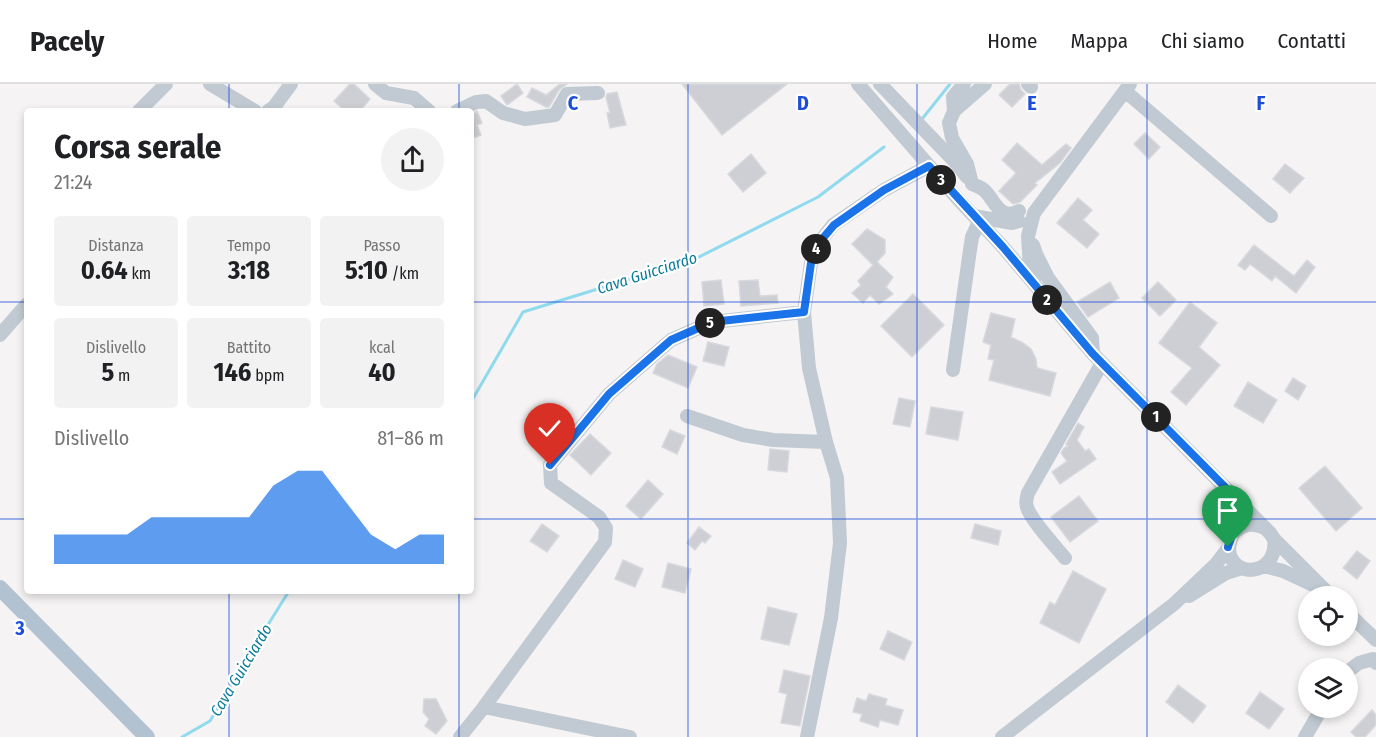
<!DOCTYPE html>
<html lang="it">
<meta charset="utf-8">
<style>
:root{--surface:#fff;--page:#f2f2f2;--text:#202124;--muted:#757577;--line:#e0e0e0;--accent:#1a73e8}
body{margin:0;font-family:"Fira Sans Condensed",sans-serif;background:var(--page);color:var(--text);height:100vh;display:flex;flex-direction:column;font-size:22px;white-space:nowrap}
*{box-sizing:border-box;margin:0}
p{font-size:20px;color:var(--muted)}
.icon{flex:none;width:33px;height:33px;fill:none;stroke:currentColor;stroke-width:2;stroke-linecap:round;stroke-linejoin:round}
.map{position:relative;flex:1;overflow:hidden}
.side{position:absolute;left:24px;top:24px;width:450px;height:486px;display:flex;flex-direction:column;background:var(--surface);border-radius:6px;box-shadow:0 3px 9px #0003}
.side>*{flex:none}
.buttons{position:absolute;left:1298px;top:502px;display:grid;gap:12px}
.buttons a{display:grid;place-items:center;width:60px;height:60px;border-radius:50%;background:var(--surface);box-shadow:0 3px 9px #0003;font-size:30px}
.pin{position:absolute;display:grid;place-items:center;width:51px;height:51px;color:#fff;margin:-62px -26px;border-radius:50% 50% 50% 0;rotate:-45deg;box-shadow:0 0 6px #0007}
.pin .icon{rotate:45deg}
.km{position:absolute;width:30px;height:30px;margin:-15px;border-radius:50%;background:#222;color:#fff;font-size:16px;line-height:30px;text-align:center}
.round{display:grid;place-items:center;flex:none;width:63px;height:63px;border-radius:32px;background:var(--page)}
.overview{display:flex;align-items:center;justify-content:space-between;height:102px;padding:0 30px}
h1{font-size:33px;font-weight:700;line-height:45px}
.metrics{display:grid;grid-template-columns:repeat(3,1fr);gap:9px;height:102px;padding:6px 30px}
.metrics div{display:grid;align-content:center;border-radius:6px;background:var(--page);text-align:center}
.metrics b{font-size:26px;font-weight:700}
.metrics small{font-size:16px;font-weight:400}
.metrics p{font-size:16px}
.chart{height:168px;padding:12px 30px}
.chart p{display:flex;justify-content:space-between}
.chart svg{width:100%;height:108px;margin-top:6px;fill:var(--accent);opacity:.7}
header{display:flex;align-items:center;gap:36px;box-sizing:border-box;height:84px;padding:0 30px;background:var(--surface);border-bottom:2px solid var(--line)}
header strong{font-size:28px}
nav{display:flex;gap:33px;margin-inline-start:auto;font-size:21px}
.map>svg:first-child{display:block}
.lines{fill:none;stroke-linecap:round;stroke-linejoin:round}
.stream{stroke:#90daee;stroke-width:3}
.building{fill:#cdcfd5;stroke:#d7d9de;stroke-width:1.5}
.minor{stroke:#c1cad2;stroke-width:14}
.major{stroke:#b3c2d1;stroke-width:16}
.route-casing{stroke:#fff;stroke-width:12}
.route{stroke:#1a73e8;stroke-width:8}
.grid{fill:none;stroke:#1d4ed8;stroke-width:1.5;stroke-opacity:0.55}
.labels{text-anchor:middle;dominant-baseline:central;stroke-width:4.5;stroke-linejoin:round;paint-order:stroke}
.water-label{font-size:16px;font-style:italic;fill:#0c7c9b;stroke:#fff}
.grid-label{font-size:20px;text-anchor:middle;font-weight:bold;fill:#1d4ed8;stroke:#fff;stroke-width:4.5;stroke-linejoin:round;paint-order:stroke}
</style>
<header>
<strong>Pacely</strong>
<nav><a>Home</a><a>Mappa</a><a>Chi siamo</a><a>Contatti</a></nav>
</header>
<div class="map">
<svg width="1376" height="653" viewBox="0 0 1376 653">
<rect width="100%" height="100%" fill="#f5f3f3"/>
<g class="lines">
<!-- stream -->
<path class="stream" d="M922,35L950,0
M471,318L523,228L695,175L818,113L884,63
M182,653L210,637L238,589L289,507"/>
</g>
<!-- building -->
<path class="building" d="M350,0H354L370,15L360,27H345L334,17Z
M517,0L523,9L507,21L501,12Z
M560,0H567L559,6L549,23H546L527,13L532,4L546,11Z
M682,0H787L722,51Z
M1010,0H1019L1021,6L1025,10L1012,23L999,11Z
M617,8L626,41L610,44L607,29H610L606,13L607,10Z
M477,27L482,39L477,41L481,51L471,55V30Z
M1145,49L1160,63L1149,75L1134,60Z
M1017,59L1042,81L1066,60L1071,64L1060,79L1035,99L1037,101L1020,118L1013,120L999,107L1016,89L1002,76Z
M751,70L766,89L743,108L728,90Z
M1285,80L1304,94L1290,109L1273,95Z
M1078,114L1092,126L1083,136L1099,150L1087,164L1057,139Z
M867,145L885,156V169L877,178L893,193L886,203L893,210L879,220L870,211L863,219L852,209L861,201L858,197L873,181L852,160Z
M1254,161L1294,192L1307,176L1315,183L1296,209L1275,192L1272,197L1250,180L1245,186L1238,181Z
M721,196L724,220L704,222L702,198Z
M758,196L760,212L777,211L778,219L741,222L739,197Z
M1110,198L1119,214L1088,233L1077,218Z
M1158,198L1176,216L1160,232L1142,214Z
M913,210L944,241L912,273L881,242Z
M1190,218L1217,239L1199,263L1220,281L1186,321L1171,308L1192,284L1159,259Z
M991,229L1015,235L1011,253L1023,259L1031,265L1036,275L1037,284L1056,289L1050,312L989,296L994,276L988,275L991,261L983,258Z
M708,258L729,263L724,282L703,277Z
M668,271L697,283L688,304L653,289L657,280Z
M1293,294L1306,302L1298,316L1285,307Z
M1248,298L1277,316L1263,339L1234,322Z
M899,314L915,317L910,343L893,340Z
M931,323L963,328L958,356L926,350Z
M1078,339L1084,343L1077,356L1085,367L1089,365L1096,375L1060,400L1052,388L1067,377L1061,369L1064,364L1068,362L1066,360Z
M670,346L685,352L677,370L662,363Z
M590,350L611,369L591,391L570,371Z
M770,365L789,367L787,388L768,386Z
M1325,382L1362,424L1336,447L1299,404Z
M648,396L663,410L641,435L626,422Z
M1079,412L1098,437L1070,458L1051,433Z
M542,440L559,452L547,468L530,457Z
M975,440L1001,447L998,461L971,454Z
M699,443L711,452L705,459L702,457L695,466L687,459Z
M1357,467L1370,477L1357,495L1343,484Z
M623,476L643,485L635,503L615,495Z
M668,479L691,485L685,509L662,503Z
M1073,487L1106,505L1079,559L1040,539L1050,518L1055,521Z
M768,523L797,530L789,561L761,555Z
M888,547L912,558L904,576L880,565Z
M784,586L810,592L800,642L781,639L787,610L779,608Z
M1178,601L1206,622L1193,639L1166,618Z
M1260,608L1284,625L1269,645L1246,629Z
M869,610L887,615L885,621L903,626L898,641L880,636L878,643L860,637L862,630L853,628L857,614L866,617Z
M424,615H436L447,637L436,650L425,642L429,635L423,628Z
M1372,626L1376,631V641L1365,653H1356L1351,648Z"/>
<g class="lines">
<!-- minor -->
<path class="minor" d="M210,0L255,27
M375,0L386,9L414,14L429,27
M858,0L957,114L1003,163L1093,270L1270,449L1274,455L1332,513
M880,0L957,80L967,93
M985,0L954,27L949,39L952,54L967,80L972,100C976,102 981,103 985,107C995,117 1000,137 1019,127
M1028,0L1031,3
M1125,7L1271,132
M139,27L166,0
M268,27L274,23L291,0
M457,27L476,18L486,17L503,29L525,35L555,31L567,10L598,9
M954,27L953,13L964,0
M974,132L1012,139L1019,137
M1033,161L1036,170L1048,194L1092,254L1093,270
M1034,197L1030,184L1028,152L1034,129L1130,0
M0,251L27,220
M953,286L970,166L972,153L979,138
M687,332L743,351L773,356L826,358
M1226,405C1229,419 1234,434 1232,448C1232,456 1227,462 1230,471C1239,497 1279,487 1274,455
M1233,450C1242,440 1252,438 1265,444
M1065,474C1056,463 1030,435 1027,423C1025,418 1027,413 1028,409L1102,279
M1264,482L1283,487L1315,502
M1189,512L1226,489L1242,484
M1347,528L1376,556
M1347,588L1359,579L1373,575L1376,579
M484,623L630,653
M460,653L484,623L605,458L606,444L599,433L551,399L550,381L609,310L671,256L712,238L804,228
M807,653L831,534L840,459L837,394L826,358L809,284L804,228L811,179L818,160L833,141L884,106L929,82
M1002,653L1174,520L1217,479L1229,463
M1305,653L1322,624"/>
<!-- major -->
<path class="major" d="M0,504L147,653"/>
</g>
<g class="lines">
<!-- route casing -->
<g class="route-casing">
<path id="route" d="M550,381L609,310L671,256L712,238L804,228L811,179L818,160L834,141L884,106L929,82L1003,163L1093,270L1225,403C1229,417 1235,434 1232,449C1232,454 1229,458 1228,463"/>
</g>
<!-- route -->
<use href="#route" class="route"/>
</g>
<!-- grid -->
<path class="grid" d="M229,0V27M459,0V27M688,0V653M917,0V653M1147,0V653M0,218H27M471,218H1376M0,435H27M471,435H1376M229,507V653M459,507V653"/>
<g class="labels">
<!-- water labels -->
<g class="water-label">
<text transform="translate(647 189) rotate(-18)">Cava Guicciardo</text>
<text transform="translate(241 586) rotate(-59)">Cava Guicciardo</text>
</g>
</g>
<g class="grid-label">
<text x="573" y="26">C</text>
<text x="803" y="26">D</text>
<text x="1032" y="26">E</text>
<text x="1261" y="26">F</text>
<text x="20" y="551">3</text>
</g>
</svg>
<div class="buttons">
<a><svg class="icon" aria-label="locate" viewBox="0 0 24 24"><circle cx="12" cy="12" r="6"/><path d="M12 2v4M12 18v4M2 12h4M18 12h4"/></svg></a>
<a><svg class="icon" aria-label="layers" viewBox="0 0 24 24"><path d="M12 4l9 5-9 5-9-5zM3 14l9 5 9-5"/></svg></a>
</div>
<div class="pin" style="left:1228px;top:463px;background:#1e9e55"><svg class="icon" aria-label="arrive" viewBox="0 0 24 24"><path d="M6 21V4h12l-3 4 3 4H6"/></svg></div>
<div class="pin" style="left:550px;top:381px;background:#d93025"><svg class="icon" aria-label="check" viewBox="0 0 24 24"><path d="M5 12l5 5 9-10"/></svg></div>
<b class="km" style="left:1156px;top:333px">1</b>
<b class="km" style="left:1047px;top:216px">2</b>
<b class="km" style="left:941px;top:96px">3</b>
<b class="km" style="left:816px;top:165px">4</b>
<b class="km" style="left:710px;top:239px">5</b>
<section class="side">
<div class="overview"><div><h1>Corsa serale</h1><p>21:24</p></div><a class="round"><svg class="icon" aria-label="share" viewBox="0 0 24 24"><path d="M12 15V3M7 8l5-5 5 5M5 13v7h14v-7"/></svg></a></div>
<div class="metrics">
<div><p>Distanza</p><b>0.64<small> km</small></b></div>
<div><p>Tempo</p><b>3:18</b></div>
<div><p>Passo</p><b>5:10<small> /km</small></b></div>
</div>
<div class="metrics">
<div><p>Dislivello</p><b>5<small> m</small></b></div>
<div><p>Battito</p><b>146<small> bpm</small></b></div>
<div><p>kcal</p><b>40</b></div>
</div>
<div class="chart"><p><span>Dislivello</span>81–86 m</p>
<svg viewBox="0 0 160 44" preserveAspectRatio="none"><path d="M0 44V32L10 32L20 32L30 32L40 25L50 25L60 25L70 25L80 25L90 12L100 6L110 6L120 19L130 32L140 38L150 32L160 32V44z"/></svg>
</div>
</section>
</div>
